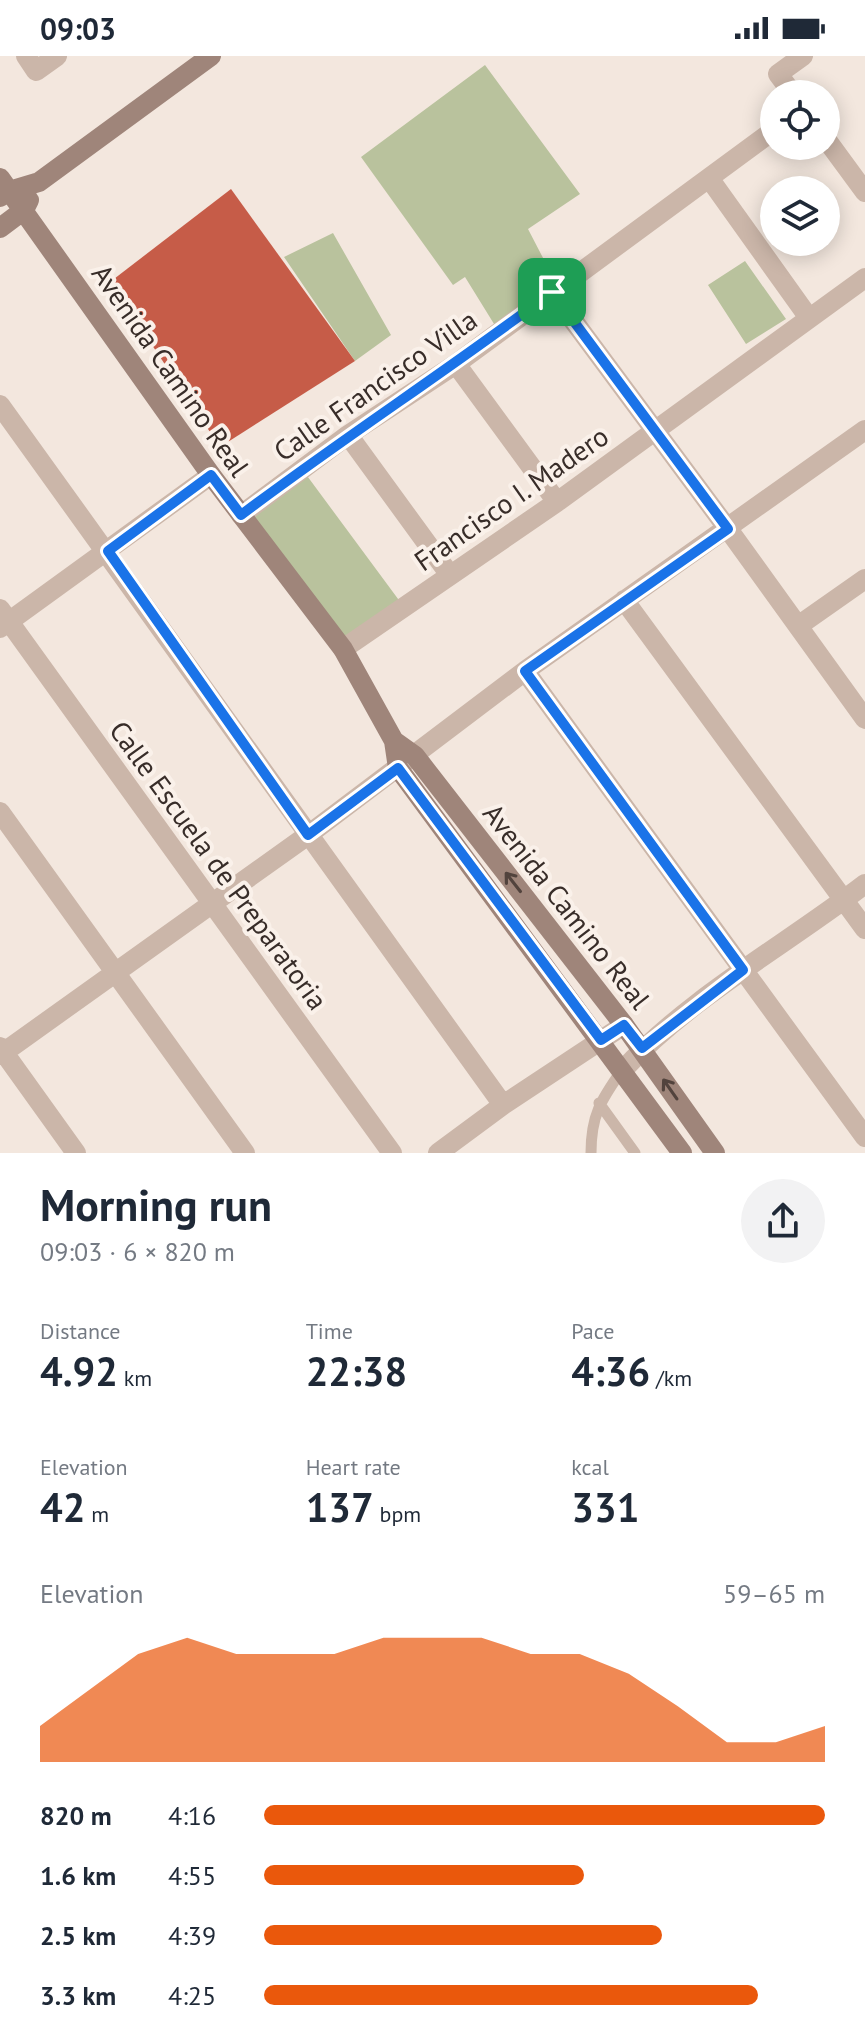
<!DOCTYPE html>
<meta charset="utf-8">
<style>
:root{--surface:#fff;--page:#f2f2f3;--text:#1f2937;--muted:#747a83;--accent:#ea580c}
body{margin:0;font-family:"PT Sans",sans-serif;background:var(--page);color:var(--text);height:100vh;display:flex;flex-direction:column;font-size:30px;white-space:nowrap}
*{box-sizing:border-box;margin:0}
p{font-size:26px;color:var(--muted)}
.icon{flex:none;width:44px;height:44px;fill:none;stroke:currentColor;stroke-width:2;stroke-linecap:round;stroke-linejoin:round}
.map{position:relative;height:1097px;overflow:hidden}
.sheet{display:flex;flex-direction:column;background:var(--surface);flex:1}
.sheet>*{flex:none}
.fabs{position:absolute;left:760px;top:24px;display:grid;gap:16px}
.fabs a{display:grid;place-items:center;width:80px;height:80px;border-radius:50%;background:var(--surface);box-shadow:0 4px 20px #0003;font-size:40px}
.pin{position:absolute;display:grid;place-items:center;width:68px;height:68px;color:#fff;margin:-34px;border-radius:16px;box-shadow:0 4px 12px #0006}
.round{display:grid;place-items:center;flex:none;width:84px;height:84px;border-radius:42px;background:var(--page)}
.headline{display:flex;align-items:center;justify-content:space-between;height:136px;padding:0 40px}
h1{font-size:44px;font-weight:700;line-height:60px}
.metrics{display:grid;grid-template-columns:repeat(3,1fr);gap:12px;height:136px;padding:8px 40px}
.metrics div{display:grid;align-content:center}
.metrics b{font-size:40px;font-weight:700}
.metrics small{font-size:22px;font-weight:400}
.metrics p{font-size:22px}
.chart{height:224px;padding:16px 40px}
.chart p{display:flex;justify-content:space-between}
.chart svg{width:100%;height:144px;margin-top:8px;fill:var(--accent);opacity:.7}
ul{padding:0 40px;list-style:none;font-size:26px}
li{display:grid;grid-template-columns:128px 96px 1fr;align-items:center;height:60px}
li i{height:20px;border-radius:10px;background:var(--accent)}
.status{display:flex;justify-content:space-between;align-items:center;height:56px;padding:0 40px;background:var(--surface);direction:ltr}
.status svg{height:22px;fill:currentColor}
.map>svg:first-child{display:block}
.green{fill:#b9c29d}
.building{fill:#c65c48}
.lines{fill:none;stroke-linecap:round;stroke-linejoin:round}
.lane{stroke:#cbb6a9;stroke-width:11}
.street{stroke:#cbb6a9;stroke-width:20}
.secondary{stroke:#9f857a;stroke-width:20}
.oneway{stroke:#52433d}
.route-casing{stroke:#fff;stroke-width:16}
.route{stroke:#1a73e8;stroke-width:10}
.labels{text-anchor:middle;dominant-baseline:central;stroke-width:8;stroke-linejoin:round;paint-order:stroke}
.street-label{font-size:28px;fill:#382d29;stroke:#faf1ea}
</style>
<div class="status"><b>09:03</b><svg viewBox="0 0 49 12"><path d="M0 12V9h3v3zM5 12V6h3v6zM10 12V3h3v9zM15 12V0h3v12zM26 1h20v11H26zM47 4h2v5h-2z"/></svg></div>
<div class="map">
<svg width="865" height="1097" viewBox="0 0 865 1097">
<rect width="100%" height="100%" fill="#f3e7de"/>
<!-- green -->
<path class="green" d="M485,9L580,138L528,173L555,225L499,276L465,221L453,229L361,101Z
M333,177L391,279L355,305L284,201Z
M745,205L786,263L746,288L708,229Z
M302,413L404,551L343,593L241,459Z"/>
<!-- building -->
<path class="building" d="M231,133L355,305L220,391L110,226Z"/>
<g class="lines">
<!-- lane -->
<path class="lane" d="M599,1047L635,1097
M591,1097C591,1059 601,1044 622,1014"/>
<!-- street -->
<path class="street" d="M26,0L36,15L57,0
M793,38L778,18L803,0
M826,83L865,136
M709,122L809,262
M552,236L728,473L865,663
M456,308L557,446
M0,349L503,1049
M348,379L450,519
M241,459L348,379L456,308L774,74
M624,544L865,873
M0,553L392,1097
M798,570L865,523
M0,572L211,419
M343,593L557,446L865,222
M525,615L865,1081
M0,756L245,1097
M0,991L76,1097
M0,999L308,779L525,615L865,374
M623,1014C690,941 786,889 865,828
M438,1097L503,1049L624,969"/>
<!-- secondary -->
<path class="secondary" d="M0,122L211,419L343,593L394,685L398,712L682,1097
M0,141L9,135L39,126L211,0
M0,172L24,154L29,144
M394,685L415,700L624,969L715,1097"/>
</g>
<!-- one-way arrows -->
<defs><path id="oneway-shaft" d="M-6 0H5M1.5-3L5.5 0L1.5 3" fill="none" stroke-width="1.6" stroke-linecap="round" stroke-linejoin="round" transform="scale(2)"/></defs>
<g class="oneway">
<use href="#oneway-shaft" transform="translate(513 826) rotate(-128)"/>
<use href="#oneway-shaft" transform="translate(670 1033) rotate(-125)"/>
</g>
<g class="lines">
<!-- route casing -->
<g class="route-casing">
<path id="route" d="M552,236L728,473L525,615L743,914L642,992L624,969L601,984L398,712L308,779L108,495L211,419L241,459C343,382 450,313 552,236Z"/>
</g>
<!-- route -->
<use href="#route" class="route"/>
</g>
<g class="labels">
<!-- street labels -->
<g class="street-label">
<text transform="translate(171 314) rotate(55)">Avenida Camino Real</text>
<text transform="translate(375 329) rotate(-35)">Calle Francisco Villa</text>
<text transform="translate(511 442) rotate(-35)">Francisco I. Madero</text>
<text transform="translate(219 809) rotate(54)">Calle Escuela de Preparatoria</text>
<text transform="translate(567 850) rotate(52)">Avenida Camino Real</text>
</g>
</g>
</svg>
<div class="fabs">
<a><svg class="icon" aria-label="locate" viewBox="0 0 24 24"><circle cx="12" cy="12" r="6"/><path d="M12 2v4M12 18v4M2 12h4M18 12h4"/></svg></a>
<a><svg class="icon" aria-label="layers" viewBox="0 0 24 24"><path d="M12 4l9 5-9 5-9-5zM3 14l9 5 9-5"/></svg></a>
</div>
<div class="pin" style="left:552px;top:236px;background:#1e9e55"><svg class="icon" aria-label="arrive" viewBox="0 0 24 24"><path d="M6 21V4h12l-3 4 3 4H6"/></svg></div>
</div>
<section class="sheet">
<div class="headline"><div><h1>Morning run</h1><p>09:03 · 6 × 820 m</p></div><a class="round"><svg class="icon" aria-label="share" viewBox="0 0 24 24"><path d="M12 15V3M7 8l5-5 5 5M5 13v7h14v-7"/></svg></a></div>
<div class="metrics">
<div><p>Distance</p><b>4.92<small> km</small></b></div>
<div><p>Time</p><b>22:38</b></div>
<div><p>Pace</p><b>4:36<small> /km</small></b></div>
</div>
<div class="metrics">
<div><p>Elevation</p><b>42<small> m</small></b></div>
<div><p>Heart rate</p><b>137<small> bpm</small></b></div>
<div><p>kcal</p><b>331</b></div>
</div>
<div class="chart"><p><span>Elevation</span>59–65 m</p>
<svg viewBox="0 0 160 44" preserveAspectRatio="none"><path d="M0 44V33L10 22L20 11L30 6L40 11L50 11L60 11L70 6L80 6L90 6L100 11L110 11L120 17L130 27L140 38L150 38L160 33V44z"/></svg>
</div>
<ul>
<li><b>820 m</b>4:16<i style="width:100%"></i></li>
<li><b>1.6 km</b>4:55<i style="width:57%"></i></li>
<li><b>2.5 km</b>4:39<i style="width:71%"></i></li>
<li><b>3.3 km</b>4:25<i style="width:88%"></i></li>
</ul>
</section>
